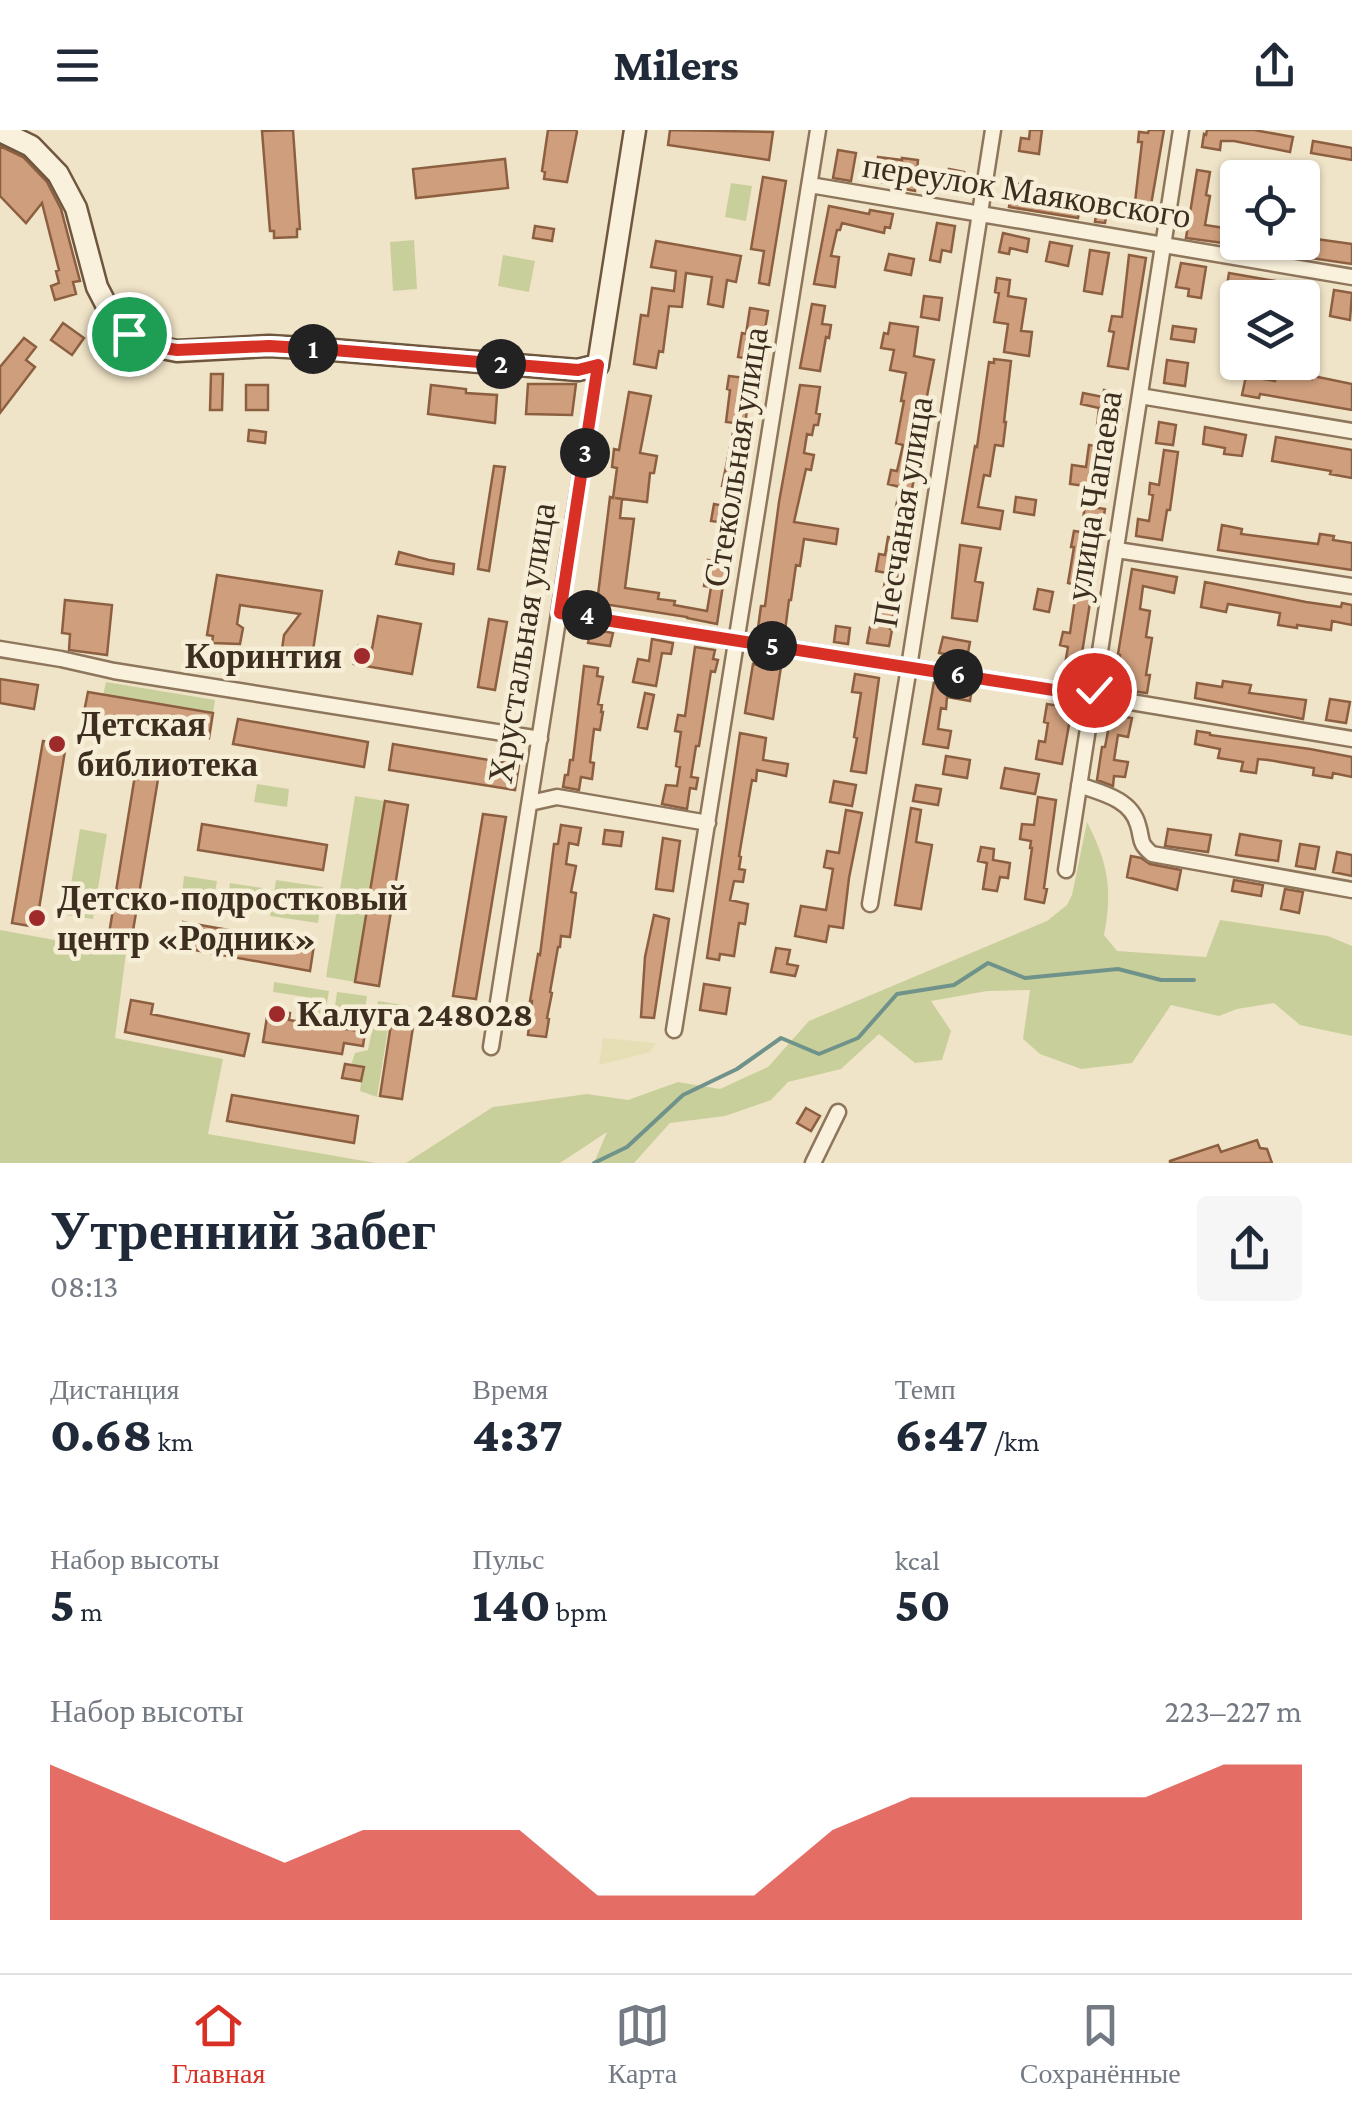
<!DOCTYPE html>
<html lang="ru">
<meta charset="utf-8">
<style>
:root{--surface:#fff;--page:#f6f6f7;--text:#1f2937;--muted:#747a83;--line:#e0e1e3;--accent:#d93025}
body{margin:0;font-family:"Crimson Pro",serif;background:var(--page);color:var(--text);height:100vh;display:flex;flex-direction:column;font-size:38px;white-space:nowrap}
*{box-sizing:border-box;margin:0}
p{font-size:32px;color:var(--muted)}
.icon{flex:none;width:55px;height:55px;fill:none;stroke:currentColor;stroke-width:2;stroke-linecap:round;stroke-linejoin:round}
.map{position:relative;height:1033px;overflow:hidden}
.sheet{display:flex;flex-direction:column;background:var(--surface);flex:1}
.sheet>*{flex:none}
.tools{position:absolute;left:1220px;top:30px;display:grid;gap:20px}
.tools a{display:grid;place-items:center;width:100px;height:100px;border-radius:10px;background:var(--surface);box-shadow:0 2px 8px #0004;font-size:50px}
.pin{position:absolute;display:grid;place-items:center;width:85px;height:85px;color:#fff;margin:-42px;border:5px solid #fff;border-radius:50%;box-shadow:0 2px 10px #0007}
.km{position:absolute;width:50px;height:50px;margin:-25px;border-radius:50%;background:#222;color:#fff;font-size:28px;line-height:50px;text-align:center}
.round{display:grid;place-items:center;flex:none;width:105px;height:105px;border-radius:10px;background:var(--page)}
.head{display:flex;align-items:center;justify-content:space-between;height:170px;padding:0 50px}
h1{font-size:55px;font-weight:800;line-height:75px}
.metrics{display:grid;grid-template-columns:repeat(3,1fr);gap:15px;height:170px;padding:10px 50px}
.metrics div{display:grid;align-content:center}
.metrics b{font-size:50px;font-weight:800}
.metrics small{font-size:28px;font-weight:400}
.metrics p{font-size:28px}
.chart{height:280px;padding:20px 50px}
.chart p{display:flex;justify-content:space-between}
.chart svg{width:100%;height:180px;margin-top:10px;fill:var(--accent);opacity:.7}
header{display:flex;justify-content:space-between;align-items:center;height:130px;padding:0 50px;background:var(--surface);font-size:45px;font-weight:800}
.dock{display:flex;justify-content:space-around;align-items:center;height:140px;border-top:2px solid var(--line);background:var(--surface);font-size:28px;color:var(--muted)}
.dock a{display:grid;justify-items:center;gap:5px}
.dock .current{color:var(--accent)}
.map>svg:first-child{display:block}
.farmland{fill:#e6deb5}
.green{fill:#c9cf9b}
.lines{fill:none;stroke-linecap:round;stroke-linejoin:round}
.stream{stroke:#6f938a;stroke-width:4}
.building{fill:#cf9f7d;stroke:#8d5f41;stroke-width:2.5}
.street-casing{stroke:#8d765c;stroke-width:19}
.secondary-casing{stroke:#6f573f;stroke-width:25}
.street{stroke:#faf1dc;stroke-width:14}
.secondary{stroke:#faf1dc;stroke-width:20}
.route-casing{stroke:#fff;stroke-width:20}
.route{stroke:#d93025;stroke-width:12}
.poi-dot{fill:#9e2a2b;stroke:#f7eed8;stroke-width:4}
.labels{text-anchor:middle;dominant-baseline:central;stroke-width:9;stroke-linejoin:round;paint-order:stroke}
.street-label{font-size:35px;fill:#3d2e20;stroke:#f7eed8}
.poi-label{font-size:35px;font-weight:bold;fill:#3d2e20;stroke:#f7eed8;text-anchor:start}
</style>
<header><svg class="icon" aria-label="menu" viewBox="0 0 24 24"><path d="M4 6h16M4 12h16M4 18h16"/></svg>Milers<svg class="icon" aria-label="share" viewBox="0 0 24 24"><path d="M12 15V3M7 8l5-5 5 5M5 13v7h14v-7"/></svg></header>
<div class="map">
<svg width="1352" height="1033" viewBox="0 0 1352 1033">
<rect width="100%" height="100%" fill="#f0e4c8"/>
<!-- farmland -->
<path class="farmland" d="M603,908L656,913L650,922L599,935Z"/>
<!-- green -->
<path class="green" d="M731,53L752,56L746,91L725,87Z
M414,110L417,159L393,161L390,112Z
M503,125L535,131L529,162L498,156Z
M106,552L215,570L213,583L103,565Z
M257,654L289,659L287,677L254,672Z
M355,666L385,671L355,852L326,847Z
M1087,692C1108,733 1113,759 1104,805L1117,821L1206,827L1220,790L1328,806L1352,816V906L1300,895L1274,873L1237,879L1219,886L1171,875L1132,933L1081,939L1040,924L1023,909L1030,860L987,861L931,871L951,901L942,930L915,933L879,904L841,939L788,952L771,970L725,986L670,993L634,1033H594L607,1002L560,1033H406L493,977L587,964L628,970L678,952L720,959L768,937L809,891L1047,791L1067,775L1072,765Z
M80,699L107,704L93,789L66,785Z
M184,746L217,751L214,769L182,764Z
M276,750L323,757L318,793L270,786Z
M230,753L263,758L260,775L228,770Z
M0,800L126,823L115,908L223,929L208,1004L376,1033H0Z
M274,852L329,861L325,884L304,881L306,867L273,862Z
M337,862L367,866L364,888L334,883Z
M378,871L410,876L408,887L389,893L377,967L360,961L363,937L351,935L355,923L368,920Z"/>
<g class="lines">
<!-- stream -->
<path class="stream" d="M594,1033L627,1017L683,965L737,939L781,908L819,924L858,908L897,864L954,855L988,833L1025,848L1118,839L1161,850H1194"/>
</g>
<!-- building -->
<path class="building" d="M293,0L300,99H297V107L274,108V101H270L262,1Z
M548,0H576L577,2L567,52L544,49L545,42L542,41Z
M670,0L773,2L769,30L668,15Z
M1030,0H1042L1039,24L1019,21L1021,8L1029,9Z
M1149,0H1164L1151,75L1135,72L1142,12H1138L1139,2L1148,3Z
M1207,0H1254L1293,7L1290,22L1234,11H1221L1220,20L1202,17L1204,4L1206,5Z
M1313,11L1352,18V30L1311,23Z
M0,16L23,27L47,52L61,79L80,151L73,152L76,164L55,170L51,156L59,153L56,141L59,140L42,73L26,93L0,66Z
M838,20L856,23L851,51L833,48Z
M878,27L902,30V28L918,30L915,61L905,59V56L874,51Z
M505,29L508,58L416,68L413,39Z
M949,39L964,42L961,63L945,60Z
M1197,40L1210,42L1206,65L1210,66L1205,95L1238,100V115L1186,108Z
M763,47L786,51L769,155L759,153L764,121L751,119Z
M1013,53L1024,55L1023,63L1031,65L1030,67L1056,71L1057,64L1082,68L1078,88L1009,77Z
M1098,70L1109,71L1105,93L1095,92Z
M829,76L869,84L870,80L893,84L890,98L885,97L884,103L842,93L840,100H837L831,126L839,127L835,157L814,154Z
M937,93L955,96L951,122L942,120L940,132L930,130Z
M535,96L554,99L552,111L533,108Z
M1003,103L1029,109L1027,122L1010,118L1009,124L999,122Z
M1302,107L1352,114V134L1297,126Z
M656,111L741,126L736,152L727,150L723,177L708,174L712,147L686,143L682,177L669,176L663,222L659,221L656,238L634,234L641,185L648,186L652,158L674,161L676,141L651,137Z
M1050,112L1072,116L1068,136L1046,131Z
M1090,120L1109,123L1102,164L1084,161Z
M889,124L914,129L911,145L885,140Z
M1129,125L1146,128L1128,239L1108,236L1114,202L1109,201L1112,186L1122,187Z
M1181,133L1206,137L1201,168L1188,166L1189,159L1176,157Z
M1229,143L1281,152L1278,168H1238V171L1225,169Z
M997,148L1010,150L1008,166L1026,169L1021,201L1032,202L1029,226L1004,222L1008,194L994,192L999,163L995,162Z
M1300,155L1313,157L1308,186H1302V168H1298Z
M1334,160L1352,163L1350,190L1330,186Z
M924,166L942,168L939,190L921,187Z
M812,174L825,176L822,194L831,195L829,208L826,207L820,241L800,238Z
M750,178L768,181L764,205L761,204L756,230L738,227L742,203L746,204Z
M63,193L84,208L72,225L51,210Z
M890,193L918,197L914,226L934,230L922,292L925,293L910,369H912L909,385L895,382L900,357L888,354L891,340L897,341L903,315L896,313L904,271H901L906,243L890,240L894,220L881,218L884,203L888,204Z
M1173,196L1196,199L1194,212L1171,209Z
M24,208L36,217L26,230L35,237L0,283V237Z
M994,229L1011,231L1004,292H1006L1003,316L995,315L990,346L984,345L978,377L1003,381L1000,399L962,393L975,316L977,317L989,232L994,233Z
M1167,230L1188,233L1185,256L1164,253Z
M1276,243L1312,249L1313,246L1352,254V280L1260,264L1259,268L1242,265L1246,246L1275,251Z
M211,244H223L222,280H210Z
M729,246L755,249L753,262H749L743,312L745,313L717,494L687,488V487L597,473L610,367L613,368L617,338L612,337L614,319L619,320L629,262L651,266L640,323L657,326L654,343H650L647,372L615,368L622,369L620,388L634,389L625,458L659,463L658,469L675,471L674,475L707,481L711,457L704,456L708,430L713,431L719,392L711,391L714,374L724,376L727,357L722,356L735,293L726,292L730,260L727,259Z
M528,254H576L572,285L526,284Z
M246,255H268V280H246Z
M431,255L466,259V263L497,265L495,293L428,284Z
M800,255L820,257L816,283L820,284L818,295H814L812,305L807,304L804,323L814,325L811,340L806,339L794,392L838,399L836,414L804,409L800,436L796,435L791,470H789L785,501L758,498L761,476H765L779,372Z
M1104,260L1123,263L1119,300L1097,296L1099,278L1081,274L1083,263L1103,267Z
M1159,292L1176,295L1173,315L1156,313Z
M1205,297L1246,305L1242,326L1224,324L1225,318L1203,314Z
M249,300L266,302L265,313L248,311Z
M1276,307L1352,320V348L1330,344L1331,341L1272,331Z
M1089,315L1115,319L1109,351L1094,348L1093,357L1070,354L1072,335L1086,337Z
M1164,320L1178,322L1170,380H1167L1162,410L1136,406L1138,389L1149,391L1153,365L1149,364L1150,353L1159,355Z
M494,336L505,337L489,441L478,439Z
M1016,367L1036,370L1034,385L1014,382Z
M1085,376L1105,379L1078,548L1063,546L1068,517L1060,515L1063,502L1070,503L1077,455L1068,453L1074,417H1071L1074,401L1081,402Z
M1222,395L1242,399L1241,404L1318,414L1320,404L1334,406L1333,410L1352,413V440L1218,420Z
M888,407L905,409L895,462L898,463L890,499L892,500L889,516L867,513L870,497H875L887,443L876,441L879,424L885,425Z
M960,415L981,418L975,451L983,453L977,491L952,488Z
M399,422L429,430L454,434L453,444L396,434Z
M1132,439L1177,447L1174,463L1143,456L1140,479L1150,481L1146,507L1152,508L1146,545H1150L1147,563L1115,559L1120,525L1118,524Z
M217,445L322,461L312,527L282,519L284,505L300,484L240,475L237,494L243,498L240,514L212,513L213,506L207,505Z
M1205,452L1306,472L1341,477L1342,473L1352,475V495L1332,491L1331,500L1297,495V498L1278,495L1280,483L1228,474L1226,482L1201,477Z
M1038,459L1053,462L1049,482L1034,479Z
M65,470L112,475L107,525L69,520L70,504L62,503Z
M378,486L421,494L412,544L354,534L358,516L372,519Z
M489,489L507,492L495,560L478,557Z
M836,496L850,498L848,514L834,512Z
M591,499L613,503L610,516L588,513Z
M943,507L970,512L967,528L939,523Z
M652,509L673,513L671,524L662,523L656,556L633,552L638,529L649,531Z
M695,517L715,520L713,529L718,530L715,542L711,541L699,616H696L691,647L698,648L696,659L690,658L687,679L662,674L666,655L677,656L680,637L676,636L681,602L675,601L678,585L685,586Z
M770,528L782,530L773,589L745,583L753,534L768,537Z
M584,536L598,538L597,546L603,547L598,574L602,575L601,582H603L600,600L594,599L590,632L594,633L592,649L581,647L579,660L563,657L565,645H568L570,630H573Z
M855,544L879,548L866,643L851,641L857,608L854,607L861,563L852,562Z
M0,549L38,555L34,579L0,573Z
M1223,551L1251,555L1249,563L1306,570L1303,589L1195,568L1197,553L1222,557Z
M934,552L972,558L970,571L947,567L946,579L941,578L938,599L951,601L948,618L923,614Z
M88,562L213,583L209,608L83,587Z
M645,563L654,565L647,599L638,597Z
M1330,569L1350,572L1346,593L1326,590Z
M1047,574L1072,578L1062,634L1036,629L1039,611L1045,612L1048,593L1044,592Z
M1111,585L1132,588L1128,607L1118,605L1114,630L1128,632L1125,647L1114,646L1113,656L1097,650L1102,617H1105Z
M238,589L368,612L364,637L233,614Z
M1197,601L1210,603V605L1310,619L1352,627V647L1333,643L1332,648L1313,645L1314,638L1268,630L1258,629L1256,643L1241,641L1243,632L1218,628L1220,619L1195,614Z
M740,603L766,608L763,630L788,634L786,646L757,640L756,651L752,650L739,726L741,727L739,739L745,740L743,752L734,751L730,770L748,774L745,794L739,793L734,826L720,824L719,830L707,828Z
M43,611L66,615L36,797L12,793Z
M393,614L519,635L515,660L389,640Z
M946,626L970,630L967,648L943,644Z
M138,627L161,631L131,813L108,810Z
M1005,638L1039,644L1035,664L1001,658Z
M834,651L856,655L852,676L830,672Z
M916,655L941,659L938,675L913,671Z
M1038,667L1056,670L1044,758L1047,759L1044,773L1025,769L1032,718H1030L1031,711L1020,709L1022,694L1034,695Z
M385,671L408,675L379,856L355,852Z
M911,678L921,680L916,712L932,715L921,779L895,775Z
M846,680L862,683L849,748L843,798L829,796L826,812L795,806L801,776L826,780L833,739L824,737L827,721L839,723Z
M483,684L506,687L476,869L453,866Z
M202,694L327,715L323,740L198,720Z
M561,695L581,698L578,715L569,713L566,734L576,736L571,762L576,763L570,807L561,806L560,817H558L550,862L552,863L547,888L549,889L546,907L528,905L532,871H530L538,824L540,825L554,714H558Z
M1168,699L1211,705L1208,722L1165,716Z
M605,700L623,702L621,716L603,714Z
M1240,704L1281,711L1278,731L1236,725Z
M663,708L680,711L673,761L656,759Z
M1300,714L1319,717L1315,739L1296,736Z
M981,717L994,719L993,730L1010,733L1008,748L1000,747L997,761L983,759L987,733L978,731Z
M1337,722L1352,725V746L1333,742Z
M1131,726L1141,728L1150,734L1181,740L1177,760L1127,747Z
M1234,750L1263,755L1261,766L1232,761Z
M1285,759L1303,762L1299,783L1281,779Z
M654,785L669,789L654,888L641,887L645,827Z
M183,792L314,815L310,841L178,817Z
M776,818L790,820L787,834L798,836L795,846L771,842Z
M704,854L730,858L726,884L700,880Z
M131,870L153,874L151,884L249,904L244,926L125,902Z
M270,880L290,883L289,890L365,902L363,916L344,913L342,924L263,912L267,887H269Z
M391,894L413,897L402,969L380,966Z
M345,934L364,937L361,951L342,948Z
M232,965L358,986L354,1013L227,991Z
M806,978L820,986L811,1001L797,993Z
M1257,1010L1260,1018L1267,1019L1272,1033H1170V1031L1218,1015L1221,1022Z"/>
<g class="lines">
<!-- street casing -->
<g class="street-casing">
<path id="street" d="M810,55L1352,147
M1140,266L1352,301
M1117,420L1352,456
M560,483L1107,568L1352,609
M0,519L61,529L114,541L540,609
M1079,655C1102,663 1131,669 1138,695C1143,711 1138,712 1152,724L1352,760
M530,673L557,667L708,693
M1066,740L1181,0
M870,774L909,537L993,0
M674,900L818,0
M491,917L598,235
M813,1033L838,982"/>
</g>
<!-- secondary casing -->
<g class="secondary-casing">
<path id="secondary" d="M0,1L31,16L58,44L76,78L97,157L110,182L129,203L152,216L177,221L269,216L321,219L578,240L598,235L635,0"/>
</g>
<!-- street -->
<use href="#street" class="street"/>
<!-- secondary -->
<use href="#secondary" class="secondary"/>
</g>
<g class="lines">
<!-- route casing -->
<g class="route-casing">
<path id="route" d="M129,204L152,216L177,220L269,216L321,219L578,240L598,235L560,483L1079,564L1093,566L1094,560"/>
</g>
<!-- route -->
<use href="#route" class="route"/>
</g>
<!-- markers -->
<g class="poi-dot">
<circle cx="362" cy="526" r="10"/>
<circle cx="57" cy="614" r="10"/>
<circle cx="37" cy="788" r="10"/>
<circle cx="277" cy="884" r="10"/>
</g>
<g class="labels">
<!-- street labels -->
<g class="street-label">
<text transform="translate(1027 61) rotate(9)">переулок Маяковского</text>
<text transform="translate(736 327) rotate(-81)">Стекольная улица</text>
<text transform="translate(1094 366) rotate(-81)">улица Чапаева</text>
<text transform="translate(903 382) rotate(-81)">Песчаная улица</text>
<text transform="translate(522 513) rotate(-81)">Хрустальная улица</text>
</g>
<!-- poi labels -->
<g class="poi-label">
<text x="342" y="526" text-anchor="end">Коринтия</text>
<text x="77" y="594">Детская<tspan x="77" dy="40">библиотека</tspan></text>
<text x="57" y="768">Детско-подростковый<tspan x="57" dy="40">центр «Родник»</tspan></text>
<text x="297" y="884">Калуга 248028</text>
</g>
</g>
</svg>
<div class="tools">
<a><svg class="icon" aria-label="locate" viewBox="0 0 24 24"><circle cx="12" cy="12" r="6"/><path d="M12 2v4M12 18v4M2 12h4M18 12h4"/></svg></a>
<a><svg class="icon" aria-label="layers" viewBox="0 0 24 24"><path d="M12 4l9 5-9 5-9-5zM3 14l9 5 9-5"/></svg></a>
</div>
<div class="pin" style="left:129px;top:204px;background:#1e9e55"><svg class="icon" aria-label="arrive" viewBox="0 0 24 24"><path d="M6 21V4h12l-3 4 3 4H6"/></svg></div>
<div class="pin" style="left:1094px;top:560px;background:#d93025"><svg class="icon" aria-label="check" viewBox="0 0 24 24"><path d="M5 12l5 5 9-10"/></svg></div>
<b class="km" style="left:313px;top:219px">1</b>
<b class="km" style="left:501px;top:234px">2</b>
<b class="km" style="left:585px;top:323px">3</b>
<b class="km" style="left:587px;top:485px">4</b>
<b class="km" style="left:772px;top:516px">5</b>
<b class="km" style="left:958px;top:544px">6</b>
</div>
<section class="sheet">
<div class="head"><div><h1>Утренний забег</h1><p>08:13</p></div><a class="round"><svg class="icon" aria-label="share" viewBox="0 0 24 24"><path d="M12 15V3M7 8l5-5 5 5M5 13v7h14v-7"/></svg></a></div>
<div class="metrics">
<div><p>Дистанция</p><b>0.68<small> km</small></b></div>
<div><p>Время</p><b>4:37</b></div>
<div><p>Темп</p><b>6:47<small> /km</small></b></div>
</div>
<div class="metrics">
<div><p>Набор высоты</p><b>5<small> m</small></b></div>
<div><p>Пульс</p><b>140<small> bpm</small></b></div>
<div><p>kcal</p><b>50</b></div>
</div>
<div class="chart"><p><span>Набор высоты</span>223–227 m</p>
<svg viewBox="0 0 160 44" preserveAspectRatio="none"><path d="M0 44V6L10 14L20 22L30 30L40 22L50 22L60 22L70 38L80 38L90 38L100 22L110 14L120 14L130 14L140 14L150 6L160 6V44z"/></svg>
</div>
</section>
<nav class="dock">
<a class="current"><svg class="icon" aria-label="home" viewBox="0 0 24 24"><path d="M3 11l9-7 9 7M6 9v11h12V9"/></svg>Главная</a>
<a><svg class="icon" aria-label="map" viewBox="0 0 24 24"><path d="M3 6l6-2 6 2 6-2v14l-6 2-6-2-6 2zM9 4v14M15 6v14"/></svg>Карта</a>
<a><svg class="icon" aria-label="saved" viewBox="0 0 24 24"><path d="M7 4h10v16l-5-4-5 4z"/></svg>Сохранённые</a>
</nav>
